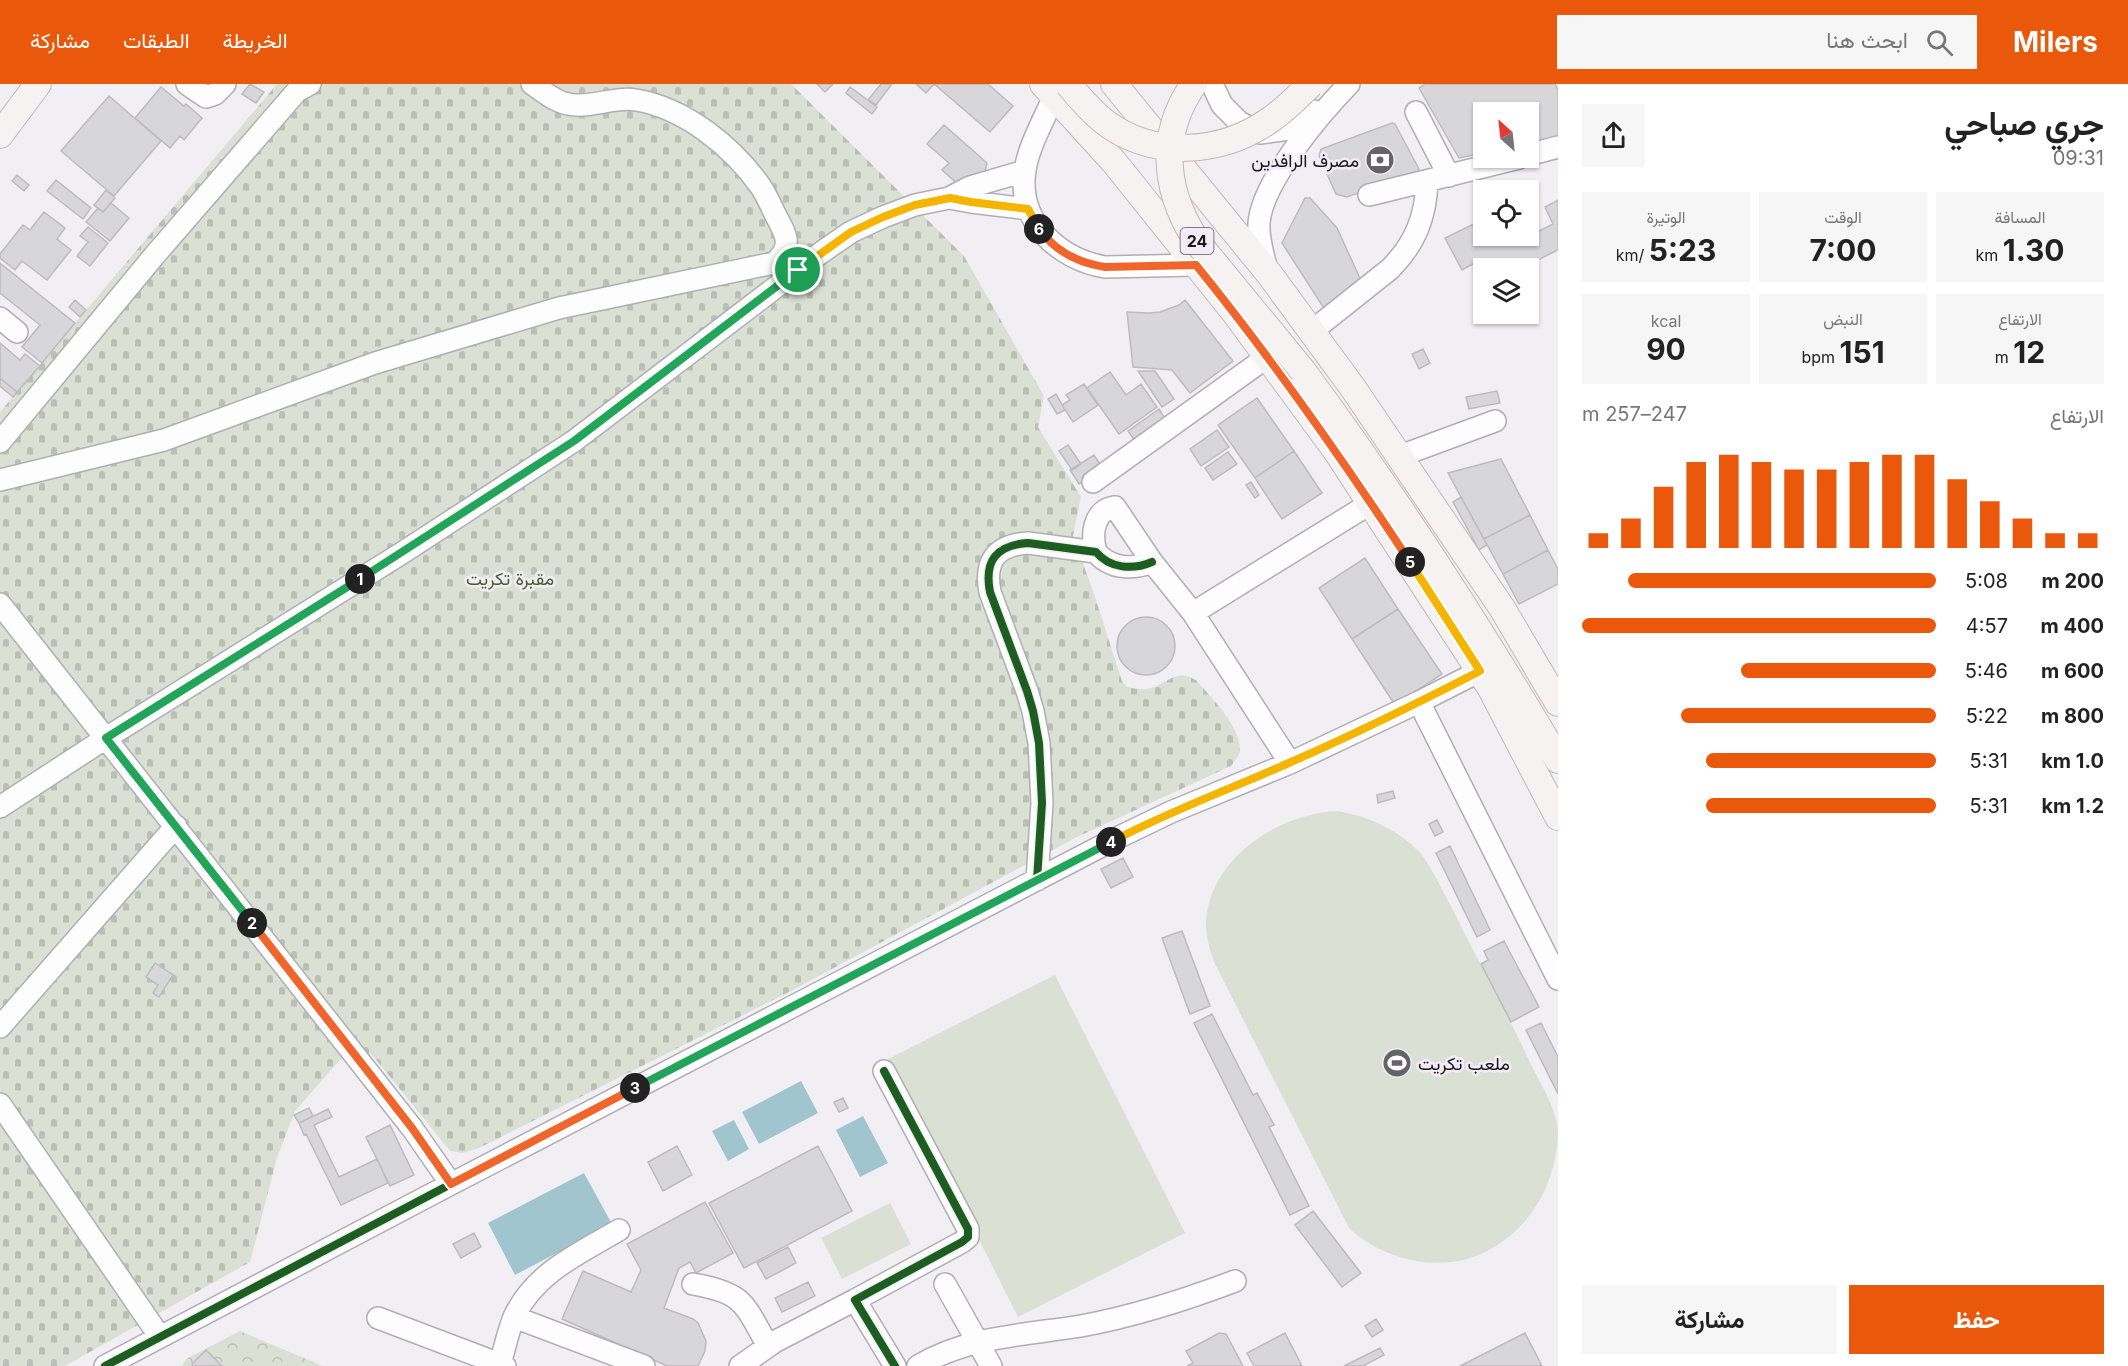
<!DOCTYPE html>
<html lang="ar">
<meta charset="utf-8">
<style>
:root{--surface:#fff;--page:#f6f6f6;--text:#222;--muted:#767676;--accent:#ea580c}
body{margin:0;font-family:Inter,Vazirmatn,sans-serif;background:var(--page);color:var(--text);direction:rtl;height:100vh;display:flex;flex-direction:column;font-size:22px;white-space:nowrap}
*{box-sizing:border-box;margin:0}
p{font-size:20px;color:var(--muted)}
.icon{flex:none;width:33px;height:33px;fill:none;stroke:currentColor;stroke-width:2;stroke-linecap:round;stroke-linejoin:round}
.map{position:relative;flex:1;overflow:hidden;direction:ltr}
.sheet{display:flex;flex-direction:column;background:var(--surface);width:570px}
.sheet>*{flex:none}
.needle{width:39px;rotate:333deg}
.controls{position:absolute;left:1473px;top:18px;display:grid;gap:12px}
.controls a{display:grid;place-items:center;width:66px;height:66px;border-radius:0px;background:var(--surface);box-shadow:0 2px 4px #0004;font-size:30px}
.pin{position:absolute;display:grid;place-items:center;width:51px;height:51px;color:#fff;margin:-26px;border:3px solid #fff;border-radius:50%;box-shadow:0 2px 6px #0007}
.km{position:absolute;width:30px;height:30px;margin:-15px;border-radius:50%;background:#222;color:#fff;font-size:16px;line-height:30px;text-align:center}
.round{display:grid;place-items:center;flex:none;width:63px;height:63px;border-radius:0px;background:var(--page)}
.overview{display:flex;align-items:center;justify-content:space-between;height:102px;padding:0 24px}
h1{font-size:33px;font-weight:700;line-height:45px}
.figures{display:grid;grid-template-columns:repeat(3,1fr);gap:9px;height:102px;padding:6px 24px}
.figures div{display:grid;align-content:center;border-radius:0px;background:var(--page);text-align:center}
.figures b{font-size:30px;font-weight:700}
.figures small{font-size:16px;font-weight:400}
.figures p{font-size:16px}
.chart{height:168px;padding:12px 24px}
.chart p{display:flex;justify-content:space-between}
.chart svg{width:100%;height:108px;margin-top:6px;stroke:var(--accent);stroke-width:6}
.cta{display:flex;gap:12px;margin-top:auto;padding:12px 24px}
.cta a{flex:1;height:69px;border-radius:0px;background:var(--accent);color:#fff;font-size:24px;font-weight:700;line-height:69px;text-align:center}
.cta a+a{background:var(--page);color:var(--text)}
ul{padding:0 24px;list-style:none;font-size:20px}
li{display:grid;grid-template-columns:96px 72px 1fr;align-items:center;height:45px}
li i{height:15px;border-radius:8px;background:var(--accent)}
header{display:flex;align-items:center;gap:36px;box-sizing:border-box;height:84px;padding:0 30px;background:var(--accent);color:#fff}
header strong{font-size:28px}
nav{display:flex;gap:33px;margin-inline-start:auto;font-size:21px}
.search{width:420px;height:54px;background:var(--page);display:flex;align-items:center;gap:15px;box-sizing:border-box;padding:0 21px;border-radius:0px;color:var(--muted);font-size:22px}
main{display:flex;flex:1;min-height:0}
.map>svg:first-child{display:block}
.grass{fill:#dae1d4}
.cemetery{fill:url(#cemetery-stones)}
.park{fill:url(#park-crowns)}
.water{fill:#a1c5cf}
.building{fill:#d7d6d9;stroke:#bdbbc0;stroke-width:1.5}
.lines{fill:none;stroke-linecap:round;stroke-linejoin:round}
.minor-casing{stroke:#b0aeb2;stroke-width:24}
.major-casing{stroke:#c1b9ba;stroke-width:28}
.minor{stroke:#fdfdfd;stroke-width:21}
.major{stroke:#f6f2f1;stroke-width:26}
.major-bridge-casing{stroke:#c1b9ba;stroke-width:28;stroke-linecap:butt}
.major-bridge{stroke:#f6f2f1;stroke-width:26}
.cycleway-casing{stroke:#f3ecf7;stroke-width:11}
.cycleway{stroke:#1b5e20;stroke-width:8}
.split-1-casing{stroke:#fff;stroke-width:12}
.split-2-casing{stroke:#fff;stroke-width:12}
.split-3-casing{stroke:#fff;stroke-width:12}
.split-4-casing{stroke:#fff;stroke-width:12}
.split-5-casing{stroke:#fff;stroke-width:12}
.split-6-casing{stroke:#fff;stroke-width:12}
.split-7-casing{stroke:#fff;stroke-width:12}
.split-1{stroke:#22a559;stroke-width:8}
.split-2{stroke:#22a559;stroke-width:8}
.split-3{stroke:#f0652b;stroke-width:8}
.split-4{stroke:#22a559;stroke-width:8}
.split-5{stroke:#f5b400;stroke-width:8}
.split-6{stroke:#f0652b;stroke-width:8}
.split-7{stroke:#f5b400;stroke-width:8}
.labels{text-anchor:middle;dominant-baseline:central;stroke-width:5;stroke-linejoin:round;paint-order:stroke}
.shield{fill:#f3ecf7;stroke:#5a575d;stroke-width:1.5}
.shield-label{font-size:16px;font-weight:bold;fill:#19171b}
.poi-label{font-size:18px;fill:#19171b;stroke:#f3ecf7;text-anchor:end}
.park-label{font-size:18px;fill:#476128;stroke:#f3ecf7}
</style>
<header>
<strong>Milers</strong>
<div class="search"><svg class="icon" aria-label="search" viewBox="0 0 24 24"><circle cx="10" cy="10" r="6"/><path d="M15 15l6 6"/></svg>ابحث هنا</div>
<nav><a>الخريطة</a><a>الطبقات</a><a>مشاركة</a></nav>
</header>
<main>
<section class="sheet">
<div class="overview"><div><h1>جري صباحي</h1><p>09:31</p></div><a class="round"><svg class="icon" aria-label="share" viewBox="0 0 24 24"><path d="M12 15V3M7 8l5-5 5 5M5 13v7h14v-7"/></svg></a></div>
<div class="figures">
<div><p>المسافة</p><b>1.30<small> km</small></b></div>
<div><p>الوقت</p><b>7:00</b></div>
<div><p>الوتيرة</p><b>5:23<small> /km</small></b></div>
</div>
<div class="figures">
<div><p>الارتفاع</p><b>12<small> m</small></b></div>
<div><p>النبض</p><b>151<small> bpm</small></b></div>
<div><p>kcal</p><b>90</b></div>
</div>
<div class="chart"><p><span>الارتفاع</span>247–257 m</p>
<svg viewBox="0 0 160 44" preserveAspectRatio="none"><path d="M5 44V38M15 44V32M25 44V19M35 44V9M45 44V6M55 44V9M65 44V12M75 44V12M85 44V9M95 44V6M105 44V6M115 44V16M125 44V25M135 44V32M145 44V38M155 44V38"/></svg>
</div>
<ul>
<li><b>200 m</b>5:08<i style="width:87%"></i></li>
<li><b>400 m</b>4:57<i style="width:100%"></i></li>
<li><b>600 m</b>5:46<i style="width:55%"></i></li>
<li><b>800 m</b>5:22<i style="width:72%"></i></li>
<li><b>1.0 km</b>5:31<i style="width:65%"></i></li>
<li><b>1.2 km</b>5:31<i style="width:65%"></i></li>
</ul>
<div class="cta"><a>حفظ</a><a>مشاركة</a></div>
</section>
<div class="map">
<svg width="1558" height="1282" viewBox="0 0 1558 1282">
<defs>
<pattern id="cemetery-stones" width="16" height="16" patternUnits="userSpaceOnUse" patternTransform="scale(1.5)"><rect width="16" height="16" fill="#dae1d4"/><path d="M2 7V4a2 2 0 0 1 4 0v3zM10 15v-3a2 2 0 0 1 4 0v3z" fill="#bac0b5"/></pattern>
<pattern id="park-crowns" width="20" height="18" patternUnits="userSpaceOnUse" patternTransform="scale(1.5)"><rect width="20" height="18" fill="#dae1d4"/><path d="M2 6a3 3 0 1 1 6 0M12 15a3 3 0 1 1 6 0" fill="none" stroke="#bac0b5"/></pattern>
</defs>
<rect width="100%" height="100%" fill="#f2eff4"/>
<!-- grass -->
<path class="grass" d="M1338,727C1371,733 1401,747 1423,772C1440,799 1454,828 1468,856C1488,895 1509,934 1528,974C1538,996 1555,1021 1558,1045C1558,1105 1523,1158 1467,1175C1427,1186 1378,1172 1349,1144L1214,878C1210,865 1205,851 1206,837C1210,774 1279,729 1338,727Z
M1055,891L1185,1149L1018,1233L888,975Z
M890,1119L911,1160L842,1195L821,1154Z"/>
<!-- cemetery -->
<path class="cemetery" d="M277,0H791L964,172L1044,312L1038,343L1081,413L1073,452L1093,507L1122,597L1127,603C1133,604 1140,606 1147,605C1166,602 1176,582 1197,597C1211,614 1245,646 1239,670C1237,674 1233,679 1231,682L1075,754L791,907L479,1064L462,1069L450,1067L373,972L363,966L340,976L295,1027L277,1074L250,1178L65,1282H0V328Z"/>
<!-- park -->
<path class="park" d="M240,1247L323,1282H182L186,1275Z"/>
<!-- water -->
<path class="water" d="M801,997L818,1029L759,1060L742,1028Z
M863,1032L888,1079L860,1093L836,1046Z
M734,1036L749,1065L728,1077L712,1047Z
M584,1089L612,1140L515,1191L488,1139Z"/>
<!-- building -->
<path class="building" d="M250,0L264,8L256,19L242,10Z
M817,0H833L825,8Z
M881,0H892L876,21L868,16Z
M916,0H988L1013,22L990,48L934,0L926,9Z
M1425,0H1555L1558,6V53L1528,59V28H1484V69L1459,74L1419,4Z
M161,3L184,22L186,20L202,34L184,56L180,52L170,64L135,34Z
M850,3L877,23L872,30L846,9Z
M109,12L161,57L114,112L61,67Z
M1392,39L1395,40L1419,85L1417,89L1347,113L1336,110L1319,72L1321,65Z
M944,41L987,79L985,87L960,102L942,86L949,79L927,60Z
M17,91L29,101L24,107L12,97Z
M56,96L91,124L83,135L47,107Z
M106,106L115,114L103,128L94,121Z
M1305,114H1310L1337,144L1363,201L1325,226L1282,159Z
M1558,116V166L1522,184H1485L1480,176L1462,186L1445,154L1484,135V152H1512L1516,159L1553,140L1545,123Z
M111,119L129,134L110,157L86,138L98,124L103,128Z
M44,128L65,144L57,155L71,166L47,196L22,177L15,186L0,174V170L23,141L30,146Z
M88,143L108,159L90,182L77,172L88,158L80,152Z
M0,179L75,239L42,279L22,263L40,241L0,209Z
M75,216L86,226L80,233L69,223Z
M1185,216L1233,277L1190,309L1172,286L1133,283L1127,228L1149,229L1160,228L1179,221Z
M0,259L20,276L25,270L40,282L17,308L0,294Z
M1423,265L1430,279L1419,285L1412,270Z
M1138,287H1155L1174,315L1162,323Z
M1110,288L1126,311L1141,300L1157,323L1119,350L1087,304Z
M0,294L17,308L13,313L0,302Z
M1084,300L1098,321L1073,338L1062,321L1070,316L1066,311Z
M1497,307L1500,319L1469,325L1466,313Z
M1056,310L1065,326L1057,330L1048,315Z
M1257,314L1294,367L1255,394L1218,341Z
M1159,325L1166,336L1135,357L1128,347Z
M1217,346L1229,363L1201,382L1190,365Z
M1068,361L1081,380L1072,386L1059,367Z
M1294,367L1322,409L1282,435L1255,394Z
M1228,368L1237,380L1213,396L1205,384Z
M1094,371L1103,385L1079,400L1070,386Z
M1501,375L1530,431L1484,455L1448,389Z
M1251,398L1259,411L1255,414L1246,401Z
M1461,413L1487,461L1479,466L1453,418Z
M1530,431L1548,466L1503,490L1484,455Z
M1548,466L1558,485V500L1519,520L1503,490Z
M1365,474L1398,525L1352,555L1319,504Z
M1398,525L1442,590L1395,621L1352,555Z
M1117 562a29 29 0 1 1 58 0a29 29 0 1 1-58 0Z
M1393,707L1395,714L1378,719L1377,711Z
M1437,736L1443,748L1435,752L1429,740Z
M1450,762L1490,846L1477,853L1436,769Z
M1123,774L1133,793L1111,804L1101,785Z
M1182,847L1210,922L1190,930L1162,854Z
M1504,857L1539,923L1511,938L1481,880L1488,876L1484,867Z
M155,879L173,891L159,913L153,909L158,901L146,893Z
M1212,930L1253,1011L1257,1009L1274,1041L1269,1043L1309,1122L1290,1131L1194,939Z
M1541,939L1558,973V1010L1526,946Z
M843,1014L848,1024L839,1028L834,1018Z
M309,1024L313,1032L299,1039L294,1031Z
M328,1025L332,1033L314,1041L339,1093L377,1075L388,1099L341,1121L306,1050L304,1051L299,1039Z
M390,1041L414,1091L390,1102L366,1053Z
M677,1062L692,1091L663,1107L648,1078Z
M818,1062L852,1127L744,1184L709,1119Z
M705,1118L733,1169L696,1189L690,1178L679,1184L664,1224L693,1235L698,1239L706,1257L705,1267L698,1282H667L562,1235L583,1187L631,1208L641,1186L627,1160Z
M1313,1127L1361,1189L1342,1203L1295,1141Z
M474,1149L481,1163L461,1174L453,1160Z
M788,1163L796,1179L766,1195L757,1179Z
M808,1198L815,1212L782,1228L775,1214Z
M1376,1235L1383,1246L1372,1253L1365,1242Z
M1219,1249L1226,1250L1243,1282H1187L1193,1279L1186,1267Z
M1285,1249L1302,1282H1254L1247,1269Z
M1525,1249L1542,1282H1460Z
M1380,1264L1384,1271L1363,1282H1344Z
M206,1266L222,1282H193L192,1280Z"/>
<g class="lines">
<!-- minor casing -->
<g class="minor-casing">
<path id="minor" d="M187,0L206,13L215,10L225,0
M1212,0L1222,21L1239,38L1260,49L1290,45L1314,27
M1054,12C1044,36 1029,61 1025,86C1017,137 1058,175 1105,183L1196,181
M1416,28L1449,92
M1528,71L1558,63
M1369,111L1519,74
M949,114L971,118L1028,125
M1267,185C1263,171 1258,155 1259,139C1262,98 1320,30 1349,0
M0,234L17,248
M1312,247L1390,185C1415,160 1426,133 1427,97
M0,358L154,172L297,7L310,0
M1400,372L1495,337
M0,396L164,356L375,279L559,224L774,179C793,163 787,152 776,132C771,122 767,112 761,103C733,63 685,24 636,16C614,12 590,25 568,20C555,18 543,7 532,0
M1093,398L1267,273
M1096,468C1091,451 1093,426 1115,423L1152,478L1193,529L1290,679
M0,520L412,1044L451,1100
M1193,529L1371,419
M1419,618L1558,895
M0,723L106,654L402,469L574,357L822,168L851,148L883,133L915,121L949,114L970,103L1025,87
M1037,796L1042,719L1039,659L1033,627L1027,607L990,508C984,477 996,461 1028,459L1096,468C1110,485 1133,486 1152,478
M0,943L176,742
M884,987L968,1145V1153L962,1158L855,1216L895,1282
M0,1020L160,1253
M693,1200C745,1209 744,1220 768,1262
M945,1200L991,1282
M514,1233L644,1282
M378,1234L505,1282
M500,1280C505,1264 508,1246 515,1231C536,1188 580,1169 619,1146
M105,1282L451,1100L1115,755L1171,728L1290,679L1419,618L1480,587
M740,1282L776,1257L855,1216
M918,1282C969,1252 1025,1251 1081,1242C1135,1232 1185,1216 1235,1197"/>
</g>
<!-- major casing -->
<g class="major-casing">
<path id="major" d="M1043,0L1114,78L1235,229L1337,368L1490,603L1558,733
M1114,0L1270,191L1353,304L1502,524L1558,619
M0,51L38,0
M1303,287C1395,412 1479,542 1558,676"/>
</g>
<!-- minor -->
<use href="#minor" class="minor"/>
<!-- major -->
<use href="#major" class="major"/>
<!-- major-bridge casing -->
<g class="major-bridge-casing">
<path id="major-bridge" d="M1068,0C1080,14 1091,28 1106,39C1155,75 1222,70 1270,36C1285,26 1298,12 1311,0
M1194,0C1156,53 1165,114 1202,164L1303,287"/>
</g>
<!-- major-bridge -->
<use href="#major-bridge" class="major-bridge"/>
<!-- cycleway casing -->
<g class="cycleway-casing">
<path id="cycleway" d="M1037,796L1042,719L1039,659L1033,627L1027,607L990,508C984,477 996,461 1028,459L1096,468C1110,485 1133,486 1152,478
M884,987L968,1145V1153L962,1158L855,1216L895,1282
M105,1282L451,1100L1115,755L1171,728L1290,679L1419,618L1480,587"/>
</g>
<!-- cycleway -->
<use href="#cycleway" class="cycleway"/>
</g>
<g class="lines">
<!-- split-1 casing -->
<g class="split-1-casing">
<path id="split-1" d="M360,495L574,357L798,186"/>
</g>
<!-- split-2 casing -->
<g class="split-2-casing">
<path id="split-2" d="M252,839L106,654L360,495"/>
</g>
<!-- split-3 casing -->
<g class="split-3-casing">
<path id="split-3" d="M252,839L412,1044L451,1100L635,1004"/>
</g>
<!-- split-4 casing -->
<g class="split-4-casing">
<path id="split-4" d="M635,1004L1111,758"/>
</g>
<!-- split-5 casing -->
<g class="split-5-casing">
<path id="split-5" d="M1111,758C1169,727 1231,705 1291,678C1355,650 1418,619 1480,587L1410,478"/>
</g>
<!-- split-6 casing -->
<g class="split-6-casing">
<path id="split-6" d="M1039,145C1055,167 1079,179 1105,183L1196,181C1273,276 1343,376 1410,478"/>
</g>
<!-- split-7 casing -->
<g class="split-7-casing">
<path id="split-7" d="M798,186L851,148L883,133L915,121L950,114L971,118L1028,125L1039,145"/>
</g>
<!-- split-1 -->
<use href="#split-1" class="split-1"/>
<!-- split-2 -->
<use href="#split-2" class="split-2"/>
<!-- split-3 -->
<use href="#split-3" class="split-3"/>
<!-- split-4 -->
<use href="#split-4" class="split-4"/>
<!-- split-5 -->
<use href="#split-5" class="split-5"/>
<!-- split-6 -->
<use href="#split-6" class="split-6"/>
<!-- split-7 -->
<use href="#split-7" class="split-7"/>
</g>
<!-- icons -->
<defs>
<g id="bank-disc" transform="scale(1.5)"><circle r="9.5" fill="#656367" stroke="#f3ecf7"/><path d="M-6-4H6V4H-6ZM0-2.3a2.3 2.3 0 1 0 0 4.6a2.3 2.3 0 1 0 0-4.6Z" fill="#fff"/></g>
<g id="stadium-disc" transform="scale(1.5)"><circle r="9.5" fill="#656367" stroke="#f3ecf7"/><path d="M0-5a6.5 5 0 1 0 0 10a6.5 5 0 1 0 0-10ZM-3.5-1.8h7v3.6h-7Z" fill="#fff"/></g>
</defs>
<g fill-rule="evenodd">
<use href="#bank-disc" x="1380" y="76"/>
<use href="#stadium-disc" x="1397" y="979"/>
</g>
<g class="labels">
<!-- shield labels -->
<rect class="shield" x="1180.5" y="144" width="33" height="26" rx="4.5"/>
<g class="shield-label">
<text x="1197" y="157">24</text>
</g>
<!-- poi labels -->
<g class="poi-label">
<text x="1359" y="76">مصرف الرافدين</text>
<text x="1418" y="979" text-anchor="start">ملعب تكريت</text>
</g>
<!-- park labels -->
<g class="park-label">
<text x="510" y="494">مقبرة تكريت</text>
</g>
</g>
</svg>
<div class="controls">
<a><svg class="needle" viewBox="-14 -14 28 28"><path d="M0-13l5 13h-10z" fill="#e53935"/><path d="M0 13l5-13h-10z" fill="#767676"/></svg></a>
<a><svg class="icon" aria-label="locate" viewBox="0 0 24 24"><circle cx="12" cy="12" r="6"/><path d="M12 2v4M12 18v4M2 12h4M18 12h4"/></svg></a>
<a><svg class="icon" aria-label="layers" viewBox="0 0 24 24"><path d="M12 4l9 5-9 5-9-5zM3 14l9 5 9-5"/></svg></a>
</div>
<div class="pin" style="left:798px;top:186px;background:#1e9e55"><svg class="icon" aria-label="arrive" viewBox="0 0 24 24"><path d="M6 21V4h12l-3 4 3 4H6"/></svg></div>
<b class="km" style="left:360px;top:495px">1</b>
<b class="km" style="left:252px;top:839px">2</b>
<b class="km" style="left:635px;top:1004px">3</b>
<b class="km" style="left:1111px;top:758px">4</b>
<b class="km" style="left:1410px;top:478px">5</b>
<b class="km" style="left:1039px;top:145px">6</b>
</div>
</main>
